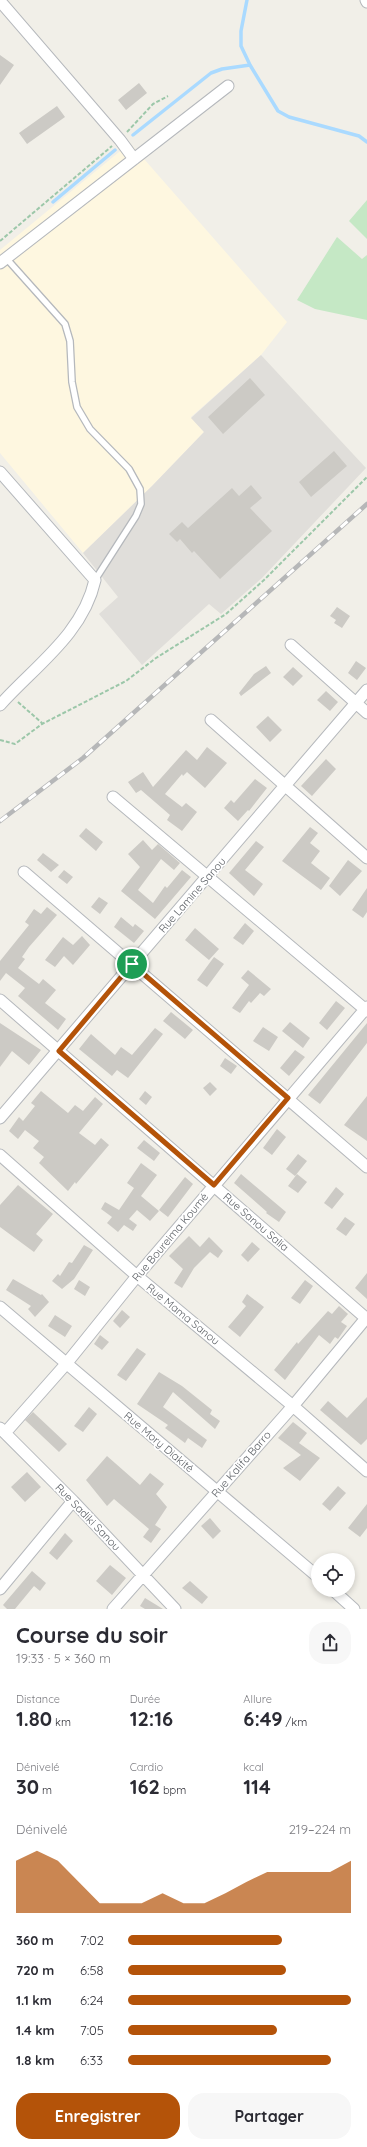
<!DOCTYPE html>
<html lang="fr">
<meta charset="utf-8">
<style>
:root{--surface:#fff;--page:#f7f7f7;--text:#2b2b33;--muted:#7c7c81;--accent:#b45309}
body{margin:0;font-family:Quicksand,sans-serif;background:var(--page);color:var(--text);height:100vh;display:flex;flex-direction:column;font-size:15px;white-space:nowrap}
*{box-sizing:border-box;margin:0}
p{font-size:13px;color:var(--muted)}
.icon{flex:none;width:22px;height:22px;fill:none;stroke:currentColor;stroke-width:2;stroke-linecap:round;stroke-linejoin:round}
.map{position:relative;height:1609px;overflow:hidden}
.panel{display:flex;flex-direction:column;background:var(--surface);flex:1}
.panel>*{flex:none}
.buttons{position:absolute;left:311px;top:1553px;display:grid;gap:8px}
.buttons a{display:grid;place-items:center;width:44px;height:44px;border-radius:50%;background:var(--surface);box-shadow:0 2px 6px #0003;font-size:20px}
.pin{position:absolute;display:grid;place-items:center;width:34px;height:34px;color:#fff;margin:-17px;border:2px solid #fff;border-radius:50%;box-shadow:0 1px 4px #0007}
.round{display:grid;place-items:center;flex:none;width:42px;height:42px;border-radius:16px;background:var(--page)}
.summary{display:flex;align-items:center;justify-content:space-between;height:68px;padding:0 16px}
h1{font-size:22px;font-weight:800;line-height:30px}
.stats{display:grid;grid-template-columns:repeat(3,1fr);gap:6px;height:68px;padding:4px 16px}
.stats div{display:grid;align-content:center}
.stats b{font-size:20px;font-weight:800}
.stats small{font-size:11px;font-weight:400}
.stats p{font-size:11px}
.chart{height:112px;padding:8px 16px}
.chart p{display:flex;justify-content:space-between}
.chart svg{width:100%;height:72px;margin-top:4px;fill:var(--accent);opacity:.7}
.action{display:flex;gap:8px;margin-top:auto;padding:8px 16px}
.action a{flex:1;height:46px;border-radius:16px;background:var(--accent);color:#fff;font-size:16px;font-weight:800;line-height:46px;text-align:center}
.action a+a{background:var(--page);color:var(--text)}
ul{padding:0 16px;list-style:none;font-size:13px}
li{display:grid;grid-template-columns:64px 48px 1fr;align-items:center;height:30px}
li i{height:10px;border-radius:5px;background:var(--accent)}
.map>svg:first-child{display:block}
.commercial{fill:#fef7e0}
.industrial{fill:#e0deda}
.green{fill:#c5e8c5}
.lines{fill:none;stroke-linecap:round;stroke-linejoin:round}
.stream{stroke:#aadaff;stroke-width:3.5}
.building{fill:#cccac5}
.lane-casing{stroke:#b5b8bc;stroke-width:8}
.street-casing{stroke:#b5b8bc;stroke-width:13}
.path{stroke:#9cc7a9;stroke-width:2;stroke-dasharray:4 2;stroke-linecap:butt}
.lane{stroke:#fff;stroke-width:5.5}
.street{stroke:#fff;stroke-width:11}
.rail-casing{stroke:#b6b7b8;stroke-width:4.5}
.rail{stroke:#fff;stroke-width:3;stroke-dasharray:9;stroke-linecap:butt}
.route-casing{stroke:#fff;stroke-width:8}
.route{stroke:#b45309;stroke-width:5}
.labels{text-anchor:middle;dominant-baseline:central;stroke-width:3.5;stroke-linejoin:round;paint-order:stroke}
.street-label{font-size:11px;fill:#5f6368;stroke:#fff}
</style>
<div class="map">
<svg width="367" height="1609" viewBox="0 0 367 1609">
<rect width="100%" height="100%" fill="#f1efe8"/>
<!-- commercial -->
<path class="commercial" d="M130,143L287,322L261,355L191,417L204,432L152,486L83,553L0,453V250Z"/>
<!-- industrial -->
<path class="industrial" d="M261,355L366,468L262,578L221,614L209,604L142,665L99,614L118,597L83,553L152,486L204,432L191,418Z"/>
<!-- green -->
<path class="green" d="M367,200V239L349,221Z
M337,237L362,259L367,255V320L315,309L297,300Z"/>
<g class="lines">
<!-- stream -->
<path class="stream" d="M247,0L241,31V46L250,65L278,111L289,117L359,136L367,142
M133,135L211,73L222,69L250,65
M53,202L115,150"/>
</g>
<!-- building -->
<path class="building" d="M0,55L14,65L0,85Z
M139,83L147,93L126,110L118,100Z
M57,106L65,117L27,144L19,133Z
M250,378L265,395L223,434L208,417Z
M334,451L347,466L311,497L299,482Z
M251,485L262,498L250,508L272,531L220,579L194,551L192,553L180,539L177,542L169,534L182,522L188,528L232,488L239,496Z
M337,607L350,616L342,628L334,623L336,620L330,616Z
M356,661L366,668L357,680L348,673Z
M266,666L271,673L241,696L239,693L254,674Z
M293,667L303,676L293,686L283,677Z
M326,691L338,702L330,711L317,700Z
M268,716L282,730L270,742L256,727Z
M207,747L227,763L205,788L187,772L183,776L182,774L165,794L182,807L186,803L197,812L182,831L167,820L170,815L141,790L136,793L128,782L143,772L153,787L186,750L197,760Z
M326,759L336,769L312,796L301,786Z
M255,779L267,788L249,811L248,810L238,821L224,808L231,800L234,803Z
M310,827L318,833L310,843L320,851L311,863L330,878L321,890L282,861Z
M86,828L103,842L96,851L79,836Z
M143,840L152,850L158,844L180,863L174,870L161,859L138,890L153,903L165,886L167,888L182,870L191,877L155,919L121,891L140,867L128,854Z
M256,841L264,847L245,870L263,884L254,896L229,873Z
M43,853L59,865L51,872L37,860Z
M348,860L362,871L340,896L329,886Z
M64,870L73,877L67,884L58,877Z
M367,888V912L363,918L352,910Z
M99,897L108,903L100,914L91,907Z
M47,907L57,915L29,947L22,957L25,959L18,968L39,984L43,979L56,990L45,1003L66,1019L58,1030L18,996L25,988L6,973L0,981V961L29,925L25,922L34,909L41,914Z
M121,917L133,927L135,924L144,931L134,943L114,927Z
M245,923L254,931L243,945L233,938Z
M195,928L219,949L209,960L185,940Z
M82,936L90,945L73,965L64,956L55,967L45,960L63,937L73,945Z
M214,957L224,964L207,987L197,980Z
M248,970L271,989L264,996L260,993L251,1003L249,1001L240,1013L232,1008L249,985L241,978Z
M336,1001L345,1008L327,1030L319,1023Z
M171,1012L193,1030L185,1039L163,1021Z
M290,1022L310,1038L303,1048L282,1031Z
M0,1023L41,1050L29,1065L12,1051L0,1067Z
M367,1023V1043L320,1104L308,1095Z
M263,1027L278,1037L269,1051L253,1041Z
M155,1028L163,1034L128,1078L117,1070L112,1076L79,1049L91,1034L115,1055L121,1047L132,1055Z
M295,1050L305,1057L289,1076L280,1068Z
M225,1058L237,1066L231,1074L220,1066Z
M210,1082L217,1089L210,1096L203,1088Z
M41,1091L68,1113L75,1105L83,1111L95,1097L103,1104L79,1133L95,1145L101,1138L109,1145L76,1184L75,1182L68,1191L39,1163L44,1157L33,1148L39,1141L25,1130L18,1139L9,1131L19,1117L23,1121L35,1106L31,1103Z
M145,1091L152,1097L146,1105L139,1099Z
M367,1096V1141L344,1125Z
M277,1129L286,1137L272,1155L263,1148Z
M144,1140L160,1153L154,1161L137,1148Z
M298,1154L307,1161L295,1176L286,1169Z
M141,1163L157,1175L141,1196L159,1211L150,1221L137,1210L129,1219L137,1225L133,1231L124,1225L118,1232L107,1223L112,1217L101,1209L105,1202L119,1210L134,1188L127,1183Z
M241,1174L286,1212L279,1222L266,1213L267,1212L234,1183Z
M297,1174L307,1182L298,1193L288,1186Z
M185,1177L193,1184L168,1217L159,1210Z
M18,1185L53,1214L36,1234L43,1240L34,1252L0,1227V1205Z
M336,1187L344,1194L332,1209L324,1203Z
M345,1217L355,1224L346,1236L336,1229Z
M189,1236L200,1247L209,1237L223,1251L218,1258L210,1252L194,1268L182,1288L174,1283L183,1269L169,1256Z
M252,1242L260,1249L248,1262L241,1255Z
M84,1245L93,1250L74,1279L62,1289L52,1281L58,1274L60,1276L69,1262L72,1263Z
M367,1273V1299L355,1288Z
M13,1279L41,1295L42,1294L49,1302L35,1317L28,1309L31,1306L6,1290Z
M79,1280L90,1287L85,1296L74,1289Z
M305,1280L313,1286L300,1304L291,1298Z
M247,1294L264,1307L240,1337L228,1327L246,1306L242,1302Z
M339,1306L348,1314L341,1322L347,1326L338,1339L335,1337L330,1344L319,1335L285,1380L274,1370L297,1342L298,1344L328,1311L332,1314Z
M122,1310L130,1317L120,1328L113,1321Z
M55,1315L72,1326L65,1337L48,1326Z
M100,1335L109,1342L102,1350L94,1344Z
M137,1348L146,1354L126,1381L117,1375Z
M159,1372L182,1386L212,1410L210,1414L220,1421L215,1429L173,1392L163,1407L207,1440L202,1448L188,1438L185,1443L165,1428L168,1425L137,1404Z
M367,1397V1439L361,1445L320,1410L328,1401L347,1418Z
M89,1407L97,1414L83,1432L74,1426Z
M33,1412L67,1444L59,1452L25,1420Z
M293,1422L307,1433L299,1443L320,1458L300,1481L283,1468L301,1455L278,1438Z
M107,1456L140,1485L150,1473L164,1484L156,1494L167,1507L155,1525L161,1529L151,1543L143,1537L149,1529L114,1499L107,1506L86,1480Z
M27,1472L41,1487L25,1502L11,1487Z
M338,1486L346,1493L330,1511L322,1504Z
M367,1504V1528L360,1537L348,1528Z
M210,1518L221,1531L213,1539L201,1526Z
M65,1533L73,1541L57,1560L49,1553Z
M110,1565L126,1578L112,1595L96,1581Z
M32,1571L46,1583L40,1591L34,1586L15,1609H7L3,1605Z
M190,1581L208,1597L202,1604L182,1588Z
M145,1598L163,1609H145L140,1606Z"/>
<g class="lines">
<!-- lane casing -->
<g class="lane-casing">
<path id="lane" d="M6,258L65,324L70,341L72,382L77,407L90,429L129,469L140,489L141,504L136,516L95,580"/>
</g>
<!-- street casing -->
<g class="street-casing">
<path id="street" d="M366,0L367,2
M0,1L120,140L134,159
M0,263L228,86
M0,472L95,580C83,634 35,666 0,705
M291,645L367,713
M211,720L367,858
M113,797L367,1011
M24,872L367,1167
M0,1000L367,1319
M0,1118L367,690
M0,1155L137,1276L293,1406L367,1471
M0,1307L318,1577
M0,1428L73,1501L175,1609
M5,1433L66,1364L137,1276L367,1007
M0,1589L73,1501
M333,1590L354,1609
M113,1609L293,1406L367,1317"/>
</g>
<!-- path -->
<path class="path" d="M127,132L153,104L168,96
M0,241L112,146
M18,702L42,723
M0,740L15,744L42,724L126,681L156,658L226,614L264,580L367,477"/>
<!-- lane -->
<use href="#lane" class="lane"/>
<!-- street -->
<use href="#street" class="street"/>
<!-- rail casing -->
<g class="rail-casing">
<path id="rail" d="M0,821L83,758L367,504"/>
</g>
<!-- rail -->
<use href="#rail" class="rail"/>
</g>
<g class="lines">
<!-- route casing -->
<g class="route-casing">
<path id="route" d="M132,964L288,1098L214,1185L59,1051Z"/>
</g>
<!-- route -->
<use href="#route" class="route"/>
</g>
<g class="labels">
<!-- street labels -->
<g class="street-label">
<text transform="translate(192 895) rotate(-49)">Rue Lamine Sanou</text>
<text transform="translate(256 1222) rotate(41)">Rue Sanou Salia</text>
<text transform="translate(170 1237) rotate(-50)">Rue Boureima Koumé</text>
<text transform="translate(183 1314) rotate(39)">Rue Mama Sanou</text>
<text transform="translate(159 1442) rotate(40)">Rue Mory Diakité</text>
<text transform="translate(241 1464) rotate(-49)">Rue Kalifa Barro</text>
<text transform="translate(88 1517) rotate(46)">Rue Sadiki Sanou</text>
</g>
</g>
</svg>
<div class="buttons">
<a><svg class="icon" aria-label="locate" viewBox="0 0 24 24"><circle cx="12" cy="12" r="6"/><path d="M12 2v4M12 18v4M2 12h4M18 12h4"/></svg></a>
</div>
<div class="pin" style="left:132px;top:964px;background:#1e9e55"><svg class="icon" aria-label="arrive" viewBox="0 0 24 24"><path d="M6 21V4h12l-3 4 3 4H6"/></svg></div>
</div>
<section class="panel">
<div class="summary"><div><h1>Course du soir</h1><p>19:33 · 5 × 360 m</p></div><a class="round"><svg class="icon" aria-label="share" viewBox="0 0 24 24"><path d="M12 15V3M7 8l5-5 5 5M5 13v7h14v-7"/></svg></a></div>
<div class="stats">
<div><p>Distance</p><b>1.80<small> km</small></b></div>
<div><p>Durée</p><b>12:16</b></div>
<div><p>Allure</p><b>6:49<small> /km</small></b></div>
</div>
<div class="stats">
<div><p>Dénivelé</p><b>30<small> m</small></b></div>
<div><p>Cardio</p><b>162<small> bpm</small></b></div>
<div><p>kcal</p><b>114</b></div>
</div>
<div class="chart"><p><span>Dénivelé</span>219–224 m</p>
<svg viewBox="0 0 160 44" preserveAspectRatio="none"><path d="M0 44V12L10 6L20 12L30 25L40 38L50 38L60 38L70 32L80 38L90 38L100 32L110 25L120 19L130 19L140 19L150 19L160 12V44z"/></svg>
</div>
<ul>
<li><b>360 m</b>7:02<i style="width:69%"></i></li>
<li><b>720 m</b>6:58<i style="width:71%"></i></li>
<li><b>1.1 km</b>6:24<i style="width:100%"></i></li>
<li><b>1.4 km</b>7:05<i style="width:67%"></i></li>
<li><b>1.8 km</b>6:33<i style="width:91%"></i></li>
</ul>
<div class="action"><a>Enregistrer</a><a>Partager</a></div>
</section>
